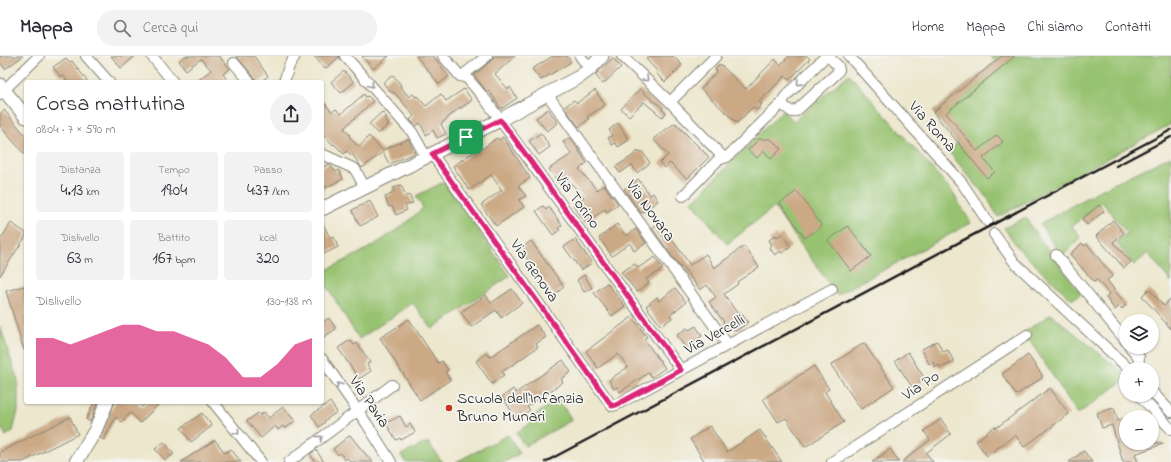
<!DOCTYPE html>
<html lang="it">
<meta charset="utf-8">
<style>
:root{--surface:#fff;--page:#f2f2f3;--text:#2b2b33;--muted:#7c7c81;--line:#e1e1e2;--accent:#db2777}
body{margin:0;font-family:"Indie Flower",sans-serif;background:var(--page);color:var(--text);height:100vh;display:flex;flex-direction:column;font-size:15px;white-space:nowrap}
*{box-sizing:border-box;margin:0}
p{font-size:13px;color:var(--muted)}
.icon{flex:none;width:22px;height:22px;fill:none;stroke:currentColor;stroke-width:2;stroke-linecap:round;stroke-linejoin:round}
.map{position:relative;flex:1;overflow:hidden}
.drawer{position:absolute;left:24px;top:24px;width:300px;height:324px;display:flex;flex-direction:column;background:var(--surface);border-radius:4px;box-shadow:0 1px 3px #0004}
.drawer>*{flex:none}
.fabs{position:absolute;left:1119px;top:258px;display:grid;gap:8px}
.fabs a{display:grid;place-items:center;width:40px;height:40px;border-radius:50%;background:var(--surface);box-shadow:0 1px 3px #0004;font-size:20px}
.pin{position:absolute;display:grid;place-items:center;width:34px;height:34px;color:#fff;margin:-17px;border-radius:8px;box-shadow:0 2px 6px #0006}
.round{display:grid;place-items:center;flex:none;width:42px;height:42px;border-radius:21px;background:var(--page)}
.head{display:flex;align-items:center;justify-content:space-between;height:68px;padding:0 12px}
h1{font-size:22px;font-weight:600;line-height:30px}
.stats{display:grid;grid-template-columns:repeat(3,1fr);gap:6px;height:68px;padding:4px 12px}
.stats div{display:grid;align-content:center;border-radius:4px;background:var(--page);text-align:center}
.stats b{font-size:17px;font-weight:600}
.stats small{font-size:11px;font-weight:400}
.stats p{font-size:11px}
.chart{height:112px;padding:8px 12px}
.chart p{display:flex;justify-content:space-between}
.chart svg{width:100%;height:72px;margin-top:4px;fill:var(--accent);opacity:.7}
header{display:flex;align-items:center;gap:24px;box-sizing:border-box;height:56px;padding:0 20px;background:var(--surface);border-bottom:1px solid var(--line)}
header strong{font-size:19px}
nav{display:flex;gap:22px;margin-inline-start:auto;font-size:14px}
.search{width:280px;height:36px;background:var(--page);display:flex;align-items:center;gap:10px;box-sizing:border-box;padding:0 14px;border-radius:22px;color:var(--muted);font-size:15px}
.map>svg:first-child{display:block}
.green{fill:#97c26f;stroke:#5a6f46}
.building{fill:#cba985}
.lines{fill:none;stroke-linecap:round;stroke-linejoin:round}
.minor-casing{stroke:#848275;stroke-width:12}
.tertiary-casing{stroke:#848275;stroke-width:15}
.minor{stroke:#fff;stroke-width:10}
.tertiary{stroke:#fff;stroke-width:13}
.rail{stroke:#1c1c1c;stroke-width:2.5}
.oneway{stroke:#999}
.route-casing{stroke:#fff;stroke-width:8}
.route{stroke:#db2777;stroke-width:5}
.poi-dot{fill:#c8321e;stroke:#f6f6f2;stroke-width:1.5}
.labels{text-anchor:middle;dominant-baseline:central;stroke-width:3.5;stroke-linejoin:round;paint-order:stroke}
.street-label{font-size:16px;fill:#1c1c1c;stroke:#f6f6f2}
.poi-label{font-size:16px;fill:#1c1c1c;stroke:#f6f6f2;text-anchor:start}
</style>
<header>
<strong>Mappa</strong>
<div class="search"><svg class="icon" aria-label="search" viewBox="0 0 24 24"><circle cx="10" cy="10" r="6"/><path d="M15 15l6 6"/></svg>Cerca qui</div>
<nav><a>Home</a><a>Mappa</a><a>Chi siamo</a><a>Contatti</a></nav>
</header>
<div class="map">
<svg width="1171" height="406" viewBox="0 0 1171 406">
<rect width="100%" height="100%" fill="#f6f6f2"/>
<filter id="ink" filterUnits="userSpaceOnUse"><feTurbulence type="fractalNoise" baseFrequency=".025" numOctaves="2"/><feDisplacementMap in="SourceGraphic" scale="8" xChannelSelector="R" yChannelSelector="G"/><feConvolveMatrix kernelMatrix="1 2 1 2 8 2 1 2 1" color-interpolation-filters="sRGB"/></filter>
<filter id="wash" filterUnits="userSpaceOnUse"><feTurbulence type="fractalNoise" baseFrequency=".012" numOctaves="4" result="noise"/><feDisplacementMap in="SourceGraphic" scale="16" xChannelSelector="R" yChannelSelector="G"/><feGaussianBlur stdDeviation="0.9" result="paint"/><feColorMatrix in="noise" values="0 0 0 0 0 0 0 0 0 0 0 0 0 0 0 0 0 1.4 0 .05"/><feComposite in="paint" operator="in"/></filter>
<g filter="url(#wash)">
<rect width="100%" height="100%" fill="#ede7ce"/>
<!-- green -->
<path class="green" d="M990,0H1171V68L998,161L988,143L948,95L958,87L933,56L995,6Z
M849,18L951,134L971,167L837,239L774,151L727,188L692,146L782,55L794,65Z
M1171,100V226L1148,197L1134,209L1116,186L1127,177L1102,146L1072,170L1081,182L1062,201L1040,168L1098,135Z
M444,126L510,220L432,273L413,247L359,283L322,222V216C358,199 394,180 423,152L416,140Z
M1026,161L1031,171L1081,237L1072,244L1018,192L1004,172Z
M1051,258L1126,319V323L1078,358L1024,276Z
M0,270L18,325V355L13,375L6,380L0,369Z
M558,343L572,364L525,390L516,377L532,366L531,362Z
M508,379L520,397L504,406H456Z
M428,386L442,406H405L401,399Z"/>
<g id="blocks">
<!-- building -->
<path class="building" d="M0,0H23L5,13L0,6Z
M111,0H135L121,12Z
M185,0H219L230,13L223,18L229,26H196L211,14L201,3L186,14L179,5Z
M236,0H254L268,20L260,26H256L255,22Z
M314,0H339V1L325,13Z
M362,0H389L373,13Z
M416,0H433L449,20L439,28Z
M494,0H515L495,18L508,33L510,31L517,42L501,53L489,34L487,36L474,19L491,5Z
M553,0H567L571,6L541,24L532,13Z
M650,0H673L682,9L665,26L656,17L658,16L646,3Z
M789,0H807L810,3L789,24L785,20L759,46L762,48L757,54L753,51L737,67L701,33L717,15L715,13L720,8L746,33L775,3L780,9Z
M1002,0H1015L946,57L977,95L997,79L1003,86L983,102L995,116L987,122L933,56Z
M66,2L70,6L72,5L88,26H68L63,19L61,21L53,11Z
M613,2L621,11L603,28L595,19Z
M344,15L354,26L341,37L331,26Z
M393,19L401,29L400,30L409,41L413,38L416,41L417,40L426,50L441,38L446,45L464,33L472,44L461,52L460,51L441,68L446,78L437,82L433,74L426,79L420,67L416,70L410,64L414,60L394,36L392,37L383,27Z
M640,33L654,46V45L663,52L662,54L666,57L662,61L644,46L629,60L621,53Z
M595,34L605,49L587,61L589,63L579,71L564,51L574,44L577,47Z
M364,38L366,41L368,40L373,45L344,72L350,79L349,80L359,91L369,80L383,95V94L408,83L415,97L389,108L383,96L362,112L352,98L351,99L347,95L344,98L334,88L333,89L322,77V44L332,56L336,53L341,58Z
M548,53L558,67L547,75L536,62Z
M4,54L26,80V100L0,70V58Z
M382,56L387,62L385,64L389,68L378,78L369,68Z
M618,67L629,84L618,91L616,87L612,89L608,82L612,79L609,74Z
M675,67L709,101L687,123L670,107L665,112L660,107L668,99L653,83Z
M541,77L550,91L539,99L529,85Z
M503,81L530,122L518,130L526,140L519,144L524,151L496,170L481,149L502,134L491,119L469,134L453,110L478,93L479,95L497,82L499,84Z
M570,81L587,107L579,113L597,134L604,129L618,148L607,156L605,153L586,167L573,149L584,141L568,124L560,129L549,113L572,98L563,86Z
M759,83H771L781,93L771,103L764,95L757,102L748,94Z
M638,95L639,97L642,95L650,107L637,117L632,109L620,117L615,111L631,101Z
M329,108L334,114H335L336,116L339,114L343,123L322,133V112Z
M638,123L650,139L653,137L658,145L641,157L624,133Z
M401,129L406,140L409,139L413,147L405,150L407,154L396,159L392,150L389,151L385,141L392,138L391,136L394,135L393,132Z
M797,135L822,170L805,182L780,147Z
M370,145L378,161L360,170L352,154Z
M1099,149L1104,155L1087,169L1082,163Z
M543,150L546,154L549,151L562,169L558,172L560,174L553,179L536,155Z
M1113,164L1124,177L1113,186L1131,206L1124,212L1096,180Z
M322,166L330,182L334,181L338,191L324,198L322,194Z
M660,166L690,209L706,198L714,212L744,190L759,211L737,226L738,228L724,238L737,257L739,255L748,266L736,275L733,271L729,274L723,267L724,266L709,246L716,241L707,229L700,234L682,210L680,211L652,172Z
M11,167L26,177V180L0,220V184Z
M617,168L626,180L636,173L646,187L634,195L630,187L612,200L599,182Z
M848,170L871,200L851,215L828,184Z
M782,178L791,191L782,197L781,195L775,199L769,191L772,189L769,184L776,179L777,181Z
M575,183L592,207L581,214L564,191Z
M531,185L564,231L554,239L520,193Z
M1082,187L1084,190L1087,188L1113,220L1107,224L1126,249L1122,253L1119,250L1115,254L1106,241L1109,238L1097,224L1094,226L1070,198Z
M655,201L663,213L646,223L649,227L637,236L621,216L635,208L638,212Z
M584,219L592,232L584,236L577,224Z
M607,227L625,250L612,260L594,237Z
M24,230L26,235V294H24L6,235Z
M675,232L686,246L670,259L672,262L661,270L646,250L657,241L659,245Z
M512,233L522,247L501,262L496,254L471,271L461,256L486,239L491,247Z
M1149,233L1164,250L1171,242V273L1142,240Z
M632,261L647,281L644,283L665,312L652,321L648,317L620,336L617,331L614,333L609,324L628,311L618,298L598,312L586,295Z
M329,262L336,273L322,282V266Z
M409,263L438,307L442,305L448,314L445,316L450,324L420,344L380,282Z
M537,269L546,281L536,288L538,291L502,316L504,319L492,328L476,305L487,297L490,301Z
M696,270L702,280L694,286L696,288L687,294L677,279L687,272L689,274Z
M350,284L354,289L357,287L370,306L367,308L371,315L359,323L338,292Z
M937,285L943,296L948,294L954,306L940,312L939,309L935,311L933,306L929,308L922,293Z
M864,287L894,331L861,353L831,309Z
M908,296L925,323L912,331L895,305Z
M1028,299L1042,319V322L1016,339L1002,318Z
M563,304L571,316L561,323L563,326L527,351L530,354L517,363L502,341L513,333L516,337Z
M814,310L829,333L825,336L844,366L805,391L786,362L778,366L763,343Z
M1050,332L1069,358L1024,391L1015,379L987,400L976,385L995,370L996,372Z
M94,346H98L90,366L86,363Z
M115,346H137L142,351L147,346H161L140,367L131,357L121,366L116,361L104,384L100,382Z
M330,346L337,356L324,365L325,366L319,371L311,359Z
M283,351L295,365L285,373L283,370L278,374L275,370L261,382L247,365L258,357L260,359L264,356L269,362Z
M1114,352L1118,365L1126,362V387H1163V388L1135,398L1138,406H1123L1112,369L1102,372L1097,357Z
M202,357L212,370L191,386L181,372Z
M400,360L406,371L410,368L415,376L401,384L400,382L396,384L386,367Z
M70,361L78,378L23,406H0V396Z
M941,363L951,378L926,397L933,406H902L930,384L924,375Z
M710,370L727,396L760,374L782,406H705L690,383Z
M350,379L361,393L373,406H351L347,402L345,404L340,397L338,399L333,393Z
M215,384L225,397L231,393L241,406H181Z
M164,386L174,398L165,404L155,393Z
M890,393L899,406H872Z
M316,394L324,406H315L310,398Z
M1084,395L1092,406H1069Z"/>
</g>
</g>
<g filter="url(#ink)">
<use href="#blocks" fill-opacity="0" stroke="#848275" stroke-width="1"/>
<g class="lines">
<!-- minor casing -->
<g class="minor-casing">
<path id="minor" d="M86,0L109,26
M152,0L173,26
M345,0L412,76L426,101
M443,0L460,20L467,22L485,43L681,314
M580,0L590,13
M622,0L670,46L724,102
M826,0L785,41L781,48L792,56L796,55L836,18L839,14L838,10L828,0
M849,0L962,127L988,166
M234,7L250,26
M462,20L487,0
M284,26L289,10L295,0
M0,38L39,0
M547,38L728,289
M670,46L716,0
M322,98L355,113L365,132
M432,98L612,350L616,349L832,233
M683,140L718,104L727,101L781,48
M994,178L1015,207L1129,313
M1056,199L1126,285
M1130,291L1139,301L1138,313
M322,303L367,368L391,406
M1152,336L1171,356
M1139,339L1171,373
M213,346L261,406
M289,406L392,329
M832,406L1027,279"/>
</g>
<!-- tertiary casing -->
<g class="tertiary-casing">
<path id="tertiary" d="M0,29L26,61
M322,153L500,64L547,38L579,21L590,13L602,0
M76,406L95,375L107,346"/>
</g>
<!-- minor -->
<use href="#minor" class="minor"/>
<!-- tertiary -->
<use href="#tertiary" class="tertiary"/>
<!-- rail -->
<path class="rail" d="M1116,110L1171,81
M545,406L1171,74"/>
</g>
<!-- one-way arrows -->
<defs><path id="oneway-chevron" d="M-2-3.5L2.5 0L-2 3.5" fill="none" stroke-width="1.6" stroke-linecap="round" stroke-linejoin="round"/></defs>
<g class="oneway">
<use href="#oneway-chevron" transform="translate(646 23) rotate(44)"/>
<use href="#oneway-chevron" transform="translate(799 27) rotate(136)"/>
<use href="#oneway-chevron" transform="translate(371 29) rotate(49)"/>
<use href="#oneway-chevron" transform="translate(339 329) rotate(-124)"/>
<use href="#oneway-chevron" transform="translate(237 376) rotate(51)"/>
<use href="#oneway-chevron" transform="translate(320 382) rotate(-37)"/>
</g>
</g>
<g class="lines" filter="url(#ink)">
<!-- route casing -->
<g class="route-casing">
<path id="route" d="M500,64L503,67L681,314L616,349L612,350L432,98Z"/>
</g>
<!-- route -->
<use href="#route" class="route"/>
</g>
<!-- markers -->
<circle class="poi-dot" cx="449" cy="352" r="4"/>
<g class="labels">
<!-- street labels -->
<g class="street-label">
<text transform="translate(932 71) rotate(48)">Via Roma</text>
<text transform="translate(577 145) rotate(54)">Via Torino</text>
<text transform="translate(650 155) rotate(54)">Via Novara</text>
<text transform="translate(534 215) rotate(55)">Via Genova</text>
<text transform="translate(715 279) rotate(-29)">Via Vercelli</text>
<text transform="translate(921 330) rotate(-33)">Via Po</text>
<text transform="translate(369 346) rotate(56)">Via Pavia</text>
</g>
<!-- poi labels -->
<g class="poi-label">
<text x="457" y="343">Scuola dell'Infanzia<tspan x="457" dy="18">Bruno Munari</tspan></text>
</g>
</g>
</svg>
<div class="fabs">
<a><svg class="icon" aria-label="layers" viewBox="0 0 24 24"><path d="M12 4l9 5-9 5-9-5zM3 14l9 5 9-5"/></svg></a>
<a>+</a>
<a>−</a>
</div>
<div class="pin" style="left:466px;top:81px;background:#1e9e55"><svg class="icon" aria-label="arrive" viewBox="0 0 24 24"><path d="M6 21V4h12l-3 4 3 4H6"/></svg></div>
<section class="drawer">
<div class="head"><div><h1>Corsa mattutina</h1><p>08:04 · 7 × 590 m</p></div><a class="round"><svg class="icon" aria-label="share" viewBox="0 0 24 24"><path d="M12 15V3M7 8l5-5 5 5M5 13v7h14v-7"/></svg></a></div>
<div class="stats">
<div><p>Distanza</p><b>4.13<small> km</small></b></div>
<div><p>Tempo</p><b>19:04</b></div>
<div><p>Passo</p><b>4:37<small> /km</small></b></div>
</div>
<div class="stats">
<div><p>Dislivello</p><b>63<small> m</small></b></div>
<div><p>Battito</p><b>167<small> bpm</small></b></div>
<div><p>kcal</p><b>320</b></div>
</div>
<div class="chart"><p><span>Dislivello</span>130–138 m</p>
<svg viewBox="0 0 160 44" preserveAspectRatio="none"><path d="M0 44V14L10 14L20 18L30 14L40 10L50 6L60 6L70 10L80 10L90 14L100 18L110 26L120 38L130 38L140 30L150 18L160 14V44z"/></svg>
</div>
</section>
</div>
